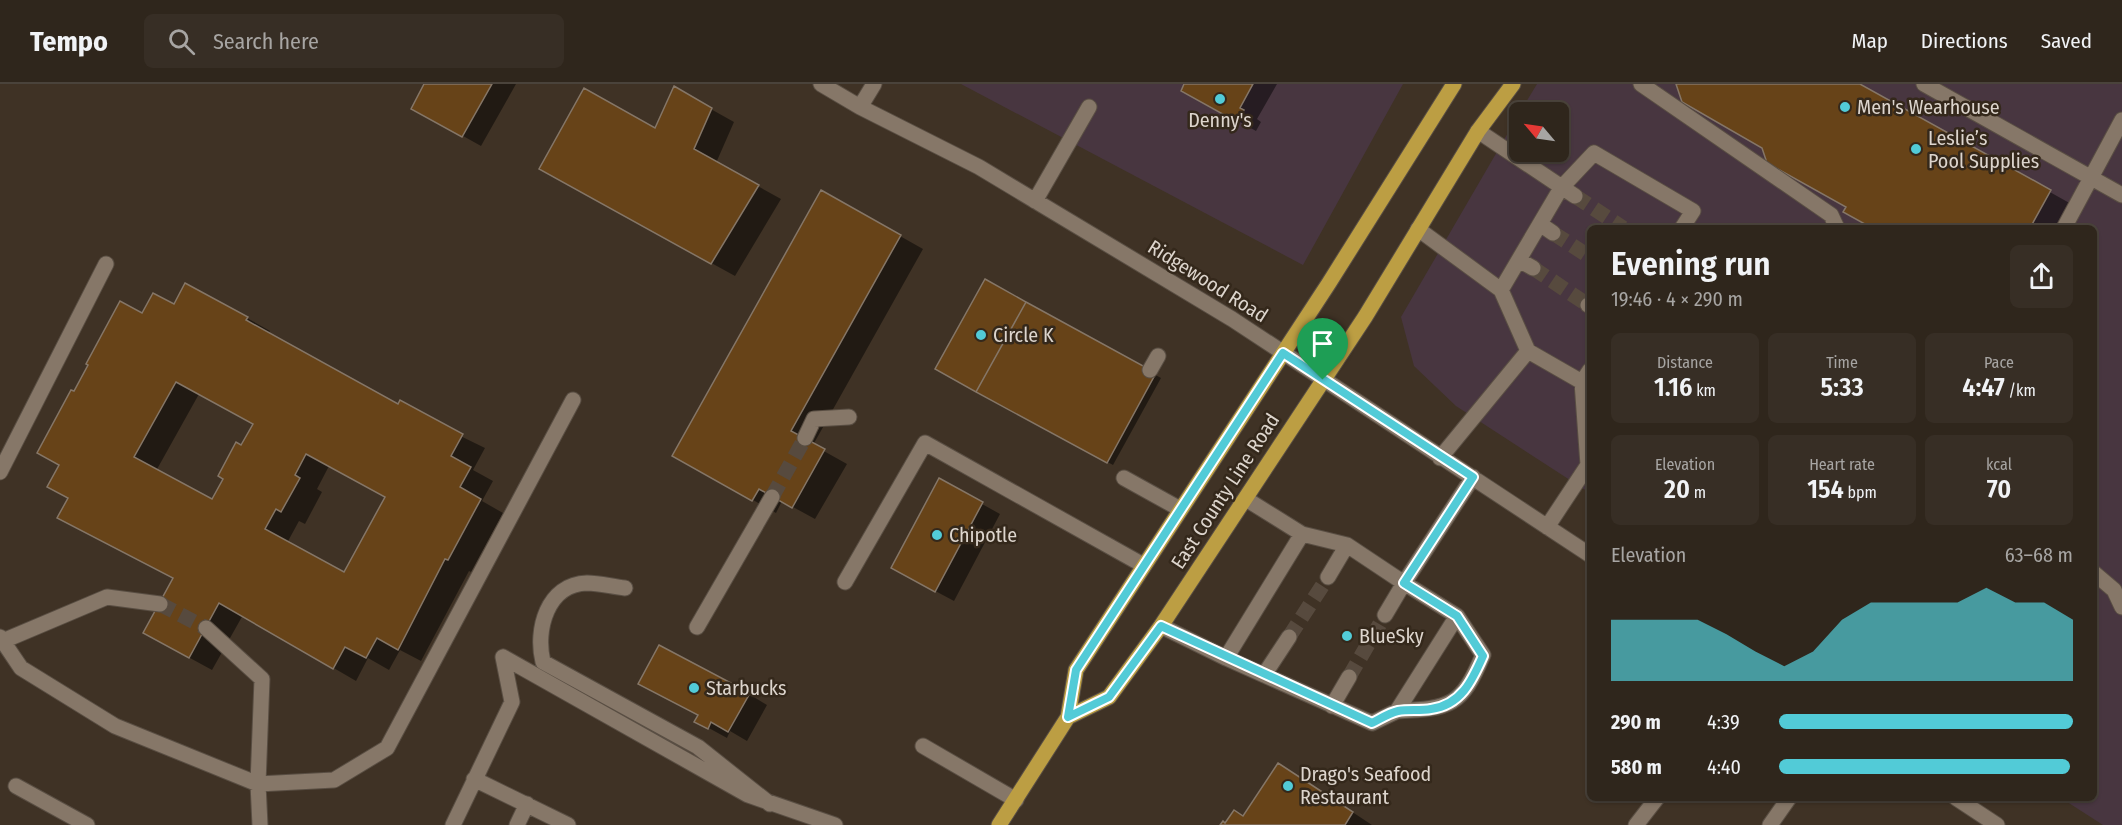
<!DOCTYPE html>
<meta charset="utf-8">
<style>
:root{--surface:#2f261c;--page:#372e25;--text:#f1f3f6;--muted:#a7a5a3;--line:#4a433b;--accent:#52cbd7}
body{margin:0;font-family:"Fira Sans Condensed",sans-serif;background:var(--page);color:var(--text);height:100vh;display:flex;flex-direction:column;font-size:22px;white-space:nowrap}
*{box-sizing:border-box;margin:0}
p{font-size:20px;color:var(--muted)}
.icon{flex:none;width:33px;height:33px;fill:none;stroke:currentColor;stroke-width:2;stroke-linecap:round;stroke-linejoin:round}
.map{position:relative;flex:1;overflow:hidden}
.drawer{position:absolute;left:1587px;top:141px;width:510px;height:576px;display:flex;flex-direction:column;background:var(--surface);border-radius:9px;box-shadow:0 2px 4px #0004,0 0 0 2px var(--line)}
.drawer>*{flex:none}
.needle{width:39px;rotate:299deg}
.fabs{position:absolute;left:1509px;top:18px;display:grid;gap:12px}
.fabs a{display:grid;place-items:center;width:60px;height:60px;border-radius:9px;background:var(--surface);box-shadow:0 2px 4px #0004,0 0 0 2px var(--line);font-size:30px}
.pin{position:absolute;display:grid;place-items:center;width:51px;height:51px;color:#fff;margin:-62px -26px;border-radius:50% 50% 50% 0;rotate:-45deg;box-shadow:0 0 6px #0007}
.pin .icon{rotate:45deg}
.round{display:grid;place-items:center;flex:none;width:63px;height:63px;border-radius:9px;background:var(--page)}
.headline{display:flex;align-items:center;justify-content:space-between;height:102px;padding:0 24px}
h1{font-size:33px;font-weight:600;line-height:45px}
.figures{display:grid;grid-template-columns:repeat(3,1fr);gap:9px;height:102px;padding:6px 24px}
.figures div{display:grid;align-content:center;border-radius:9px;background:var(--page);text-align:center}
.figures b{font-size:26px;font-weight:600}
.figures small{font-size:16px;font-weight:400}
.figures p{font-size:16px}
.chart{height:168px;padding:12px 24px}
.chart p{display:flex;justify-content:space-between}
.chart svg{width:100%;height:108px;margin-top:6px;fill:var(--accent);opacity:.7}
ul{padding:0 24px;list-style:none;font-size:20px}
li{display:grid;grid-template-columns:96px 72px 1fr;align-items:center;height:45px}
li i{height:15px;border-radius:8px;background:var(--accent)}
header{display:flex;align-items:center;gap:36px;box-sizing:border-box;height:84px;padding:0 30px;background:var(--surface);border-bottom:2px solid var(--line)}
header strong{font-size:28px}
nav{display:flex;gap:33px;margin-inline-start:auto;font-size:21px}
.search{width:420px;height:54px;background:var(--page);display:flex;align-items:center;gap:15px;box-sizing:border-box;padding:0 21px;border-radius:9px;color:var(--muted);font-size:22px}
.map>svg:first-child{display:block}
.commercial{fill:#483640}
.shadow{fill:#0007;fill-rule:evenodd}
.building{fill:#674318;stroke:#857667;stroke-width:1.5;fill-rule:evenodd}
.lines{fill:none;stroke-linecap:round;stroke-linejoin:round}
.minor-tunnel{stroke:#574a3e;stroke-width:15;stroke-dasharray:15 8;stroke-linecap:butt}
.minor-casing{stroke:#594e43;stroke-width:17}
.major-casing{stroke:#594e43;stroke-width:17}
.minor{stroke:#867768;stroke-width:15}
.major{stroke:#bc9e43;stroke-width:15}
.route-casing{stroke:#fff;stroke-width:12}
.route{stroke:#52cbd7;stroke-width:8}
.poi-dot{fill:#52cbd7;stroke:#34281b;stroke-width:2}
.labels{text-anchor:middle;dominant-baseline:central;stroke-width:5;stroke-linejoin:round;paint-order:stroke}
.poi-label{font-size:20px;fill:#ddd5cd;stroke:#34281b;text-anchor:start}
.street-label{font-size:20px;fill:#ddd5cd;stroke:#34281b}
</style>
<header>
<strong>Tempo</strong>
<div class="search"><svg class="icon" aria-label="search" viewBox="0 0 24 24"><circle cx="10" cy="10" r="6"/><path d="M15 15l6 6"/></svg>Search here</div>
<nav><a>Map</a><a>Directions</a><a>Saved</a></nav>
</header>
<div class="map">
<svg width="2122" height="741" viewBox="0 0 2122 741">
<rect width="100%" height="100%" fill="#3f3225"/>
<!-- commercial -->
<path class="commercial" d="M961,0H1403L1303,181Z
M1537,0H2122V741H2103L2061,714H2094V144H1590V409L1456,322L1414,282L1401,233L1519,30L1520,68H1558V28H1520Z"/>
<!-- shadow -->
<path class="shadow" d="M426,0H516L481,62L413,24Z
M1186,0H1277L1257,35L1261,38L1256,47L1183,6Z
M1678,0H1857L2073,121L2060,144H1875Z
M675,5L734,38L716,79L781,115L735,192L564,98L656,46Z
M822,108L923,165L813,361L847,380L815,435L782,417L776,429L674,371Z
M985,197L1161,294L1113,381L995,316Z
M175,222L247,234L270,247L268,250L399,322L485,364L473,386L493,397L482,417L503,429L471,488L469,487L421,577L400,566L389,586L368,574L356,597L243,531L212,586L168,562L175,495L59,434L69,414L61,381L75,309L142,231ZM199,310L254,340L212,417L156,387ZM329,382L387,413L344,490L287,459L299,437L305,440L322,408L317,405Z
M939,396L1000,430L954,517L911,494Z
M749,610L767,621L747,657L730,647L727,654L696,637Z
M1301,694L1372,741H1222L1244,733Z"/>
<!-- building -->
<path class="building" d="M424,0H492L462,53L411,25Z
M1184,0H1253L1240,24L1244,26L1237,38L1181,7Z
M1676,0H1860L2051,106L2030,144H1872L1843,128L1846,123L1767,79L1762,64L1682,18Z
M674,2L712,24L694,65L759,101L711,180L539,85L584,4L655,44Z
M821,106L901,151L791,347L825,365L792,424L759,405L752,417L672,372Z
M985,195L1026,218L976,308L935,285Z
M185,199L248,233L246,236L398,320L400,316L463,350L451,372L471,383L460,403L481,415L448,476L445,475L398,566L377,554L366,574L345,563L333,585L219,519L189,574L143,549L173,494L57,434L68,414L47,403L59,381L37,369L71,306L74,307L88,281L86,280L120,217L142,229L153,209L174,220ZM176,298L253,340L241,361L236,358L218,392L223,395L212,415L134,373ZM306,370L385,413L344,488L265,445L276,425L281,428L300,394L295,391Z
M1026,218L1156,289L1107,379L976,308Z
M939,394L983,418L935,508L891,484Z
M659,561L750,609L728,648L711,638L708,645L694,638L698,631L638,600Z
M1278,679L1353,728L1345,741H1220L1223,737L1225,739L1234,726L1243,732Z"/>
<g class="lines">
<!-- minor-tunnel -->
<path class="minor-tunnel" d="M1575,112L1623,144
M1553,149L1590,173
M1533,184L1588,221
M772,413L805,354
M160,520L206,544
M1289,553L1328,493
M1349,593L1385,531"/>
<!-- minor casing -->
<g class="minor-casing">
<path id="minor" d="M821,0L860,23L979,83L1232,235L1590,471
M1641,0L1831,131L1837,144
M1924,0L2122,111
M860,23L874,0
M1478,47L1575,112
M1035,117L1089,23
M1540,140L1553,149
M2064,144L2122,36
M1418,145L1501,206
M1519,176L1533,184
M1588,221L1590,222
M1528,267L1582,298
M1150,286L1158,272
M805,354L814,335L849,333
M1440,374L1528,267L1501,206L1561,104L1594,69L1693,127L1682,144
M0,388L106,180
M1124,394L1180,425
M1246,415L1302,450L1347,461L1404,499L1473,393
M1547,443L1588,381L1582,298L1590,286
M2094,489L2114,506L2122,523
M1328,493L1347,461
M845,498L925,359L1143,481
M625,504C613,503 600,499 587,499C547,500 535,546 543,578L698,663L770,720
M1161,542L1226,574L1302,450
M697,543L772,413
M0,553L21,584L115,642L258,700L262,595L206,544
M3,557L107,513L160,520
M503,573L748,711L835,741
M1226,574L1372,639L1397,627L1457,532L1404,499L1385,531
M1264,591L1289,553
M1332,622L1349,593
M1397,627C1451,624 1461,623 1483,571L1457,532
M923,662L1016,716
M474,695L568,741
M16,702L87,741
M1956,714L1997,741
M260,741L258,700L334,696L387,664L573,316
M453,741L512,618L503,573
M517,741L527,720
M1636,741L1657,714
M1770,741L1789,714"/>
</g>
<!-- major casing -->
<g class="major-casing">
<path id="major" d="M1068,633L1109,613L1161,542L1365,233L1478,47L1513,0
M999,741L1068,633L1076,586L1329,199L1454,0"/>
</g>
<!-- minor -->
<use href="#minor" class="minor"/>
<!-- major -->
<use href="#major" class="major"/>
</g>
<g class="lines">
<!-- route casing -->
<g class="route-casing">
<path id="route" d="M1283,269L1473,393L1404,499L1457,532L1483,572C1472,597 1461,621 1431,625C1420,627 1408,625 1398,627C1389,629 1380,635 1372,639L1161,542L1109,613L1068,633L1076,586Z"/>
</g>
<!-- route -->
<use href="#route" class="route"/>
</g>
<!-- markers -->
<g class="poi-dot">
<circle cx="1220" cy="15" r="6"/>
<circle cx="1845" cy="23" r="6"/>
<circle cx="1916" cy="65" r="6"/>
<circle cx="981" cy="251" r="6"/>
<circle cx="937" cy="451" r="6"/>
<circle cx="1347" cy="552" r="6"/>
<circle cx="694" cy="604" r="6"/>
<circle cx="1288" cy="702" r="6"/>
</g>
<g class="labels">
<!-- poi labels -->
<g class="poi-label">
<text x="1857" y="23">Men's Wearhouse</text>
<text x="1220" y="36" text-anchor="middle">Denny's</text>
<text x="1928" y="54">Leslie’s<tspan x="1928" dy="23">Pool Supplies</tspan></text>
<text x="993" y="251">Circle K</text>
<text x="949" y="451">Chipotle</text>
<text x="1359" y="552">BlueSky</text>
<text x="706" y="604">Starbucks</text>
<text x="1300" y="690">Drago's Seafood<tspan x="1300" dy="23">Restaurant</tspan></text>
</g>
<!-- street labels -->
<g class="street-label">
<text transform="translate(1208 197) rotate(32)">Ridgewood Road</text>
<text transform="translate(1225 407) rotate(-57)">East County Line Road</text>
</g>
</g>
</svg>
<div class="fabs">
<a><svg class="needle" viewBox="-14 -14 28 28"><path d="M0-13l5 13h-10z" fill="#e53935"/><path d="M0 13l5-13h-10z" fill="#a7a5a3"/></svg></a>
</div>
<div class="pin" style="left:1323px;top:296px;background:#1e9e55"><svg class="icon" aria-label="arrive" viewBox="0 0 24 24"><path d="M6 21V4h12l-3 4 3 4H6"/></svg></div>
<section class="drawer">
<div class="headline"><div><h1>Evening run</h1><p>19:46 · 4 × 290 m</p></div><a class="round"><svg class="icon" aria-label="share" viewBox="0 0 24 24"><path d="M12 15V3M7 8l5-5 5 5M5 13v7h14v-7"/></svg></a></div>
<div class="figures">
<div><p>Distance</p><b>1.16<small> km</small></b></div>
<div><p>Time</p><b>5:33</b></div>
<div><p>Pace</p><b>4:47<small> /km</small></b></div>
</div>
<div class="figures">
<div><p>Elevation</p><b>20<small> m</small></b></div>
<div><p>Heart rate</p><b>154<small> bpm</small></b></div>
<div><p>kcal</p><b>70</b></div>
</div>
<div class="chart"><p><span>Elevation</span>63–68 m</p>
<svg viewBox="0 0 160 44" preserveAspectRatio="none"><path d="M0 44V19L10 19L20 19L30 19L40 25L50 32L60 38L70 32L80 19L90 12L100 12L110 12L120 12L130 6L140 12L150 12L160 19V44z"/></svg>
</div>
<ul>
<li><b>290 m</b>4:39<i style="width:100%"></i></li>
<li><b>580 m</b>4:40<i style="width:99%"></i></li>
</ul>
</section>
</div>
